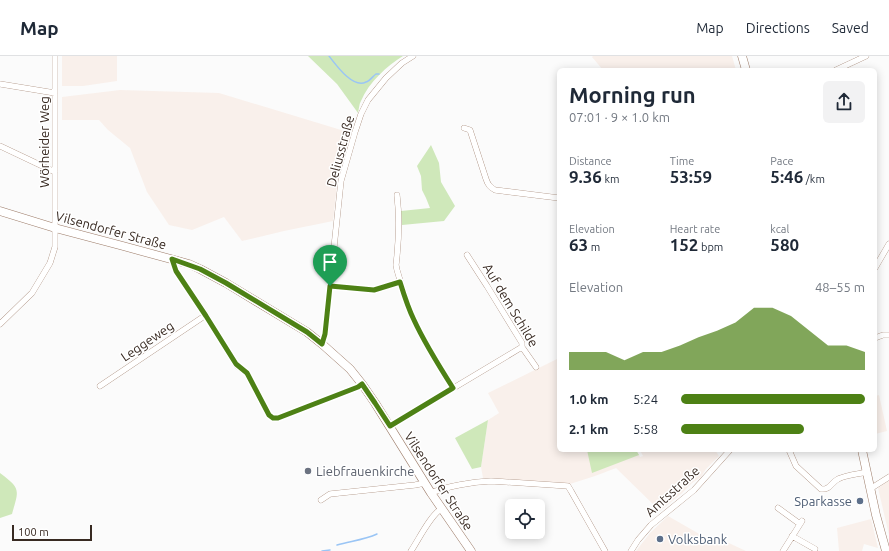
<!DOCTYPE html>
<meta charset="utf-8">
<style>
:root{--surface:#fff;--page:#f2f2f3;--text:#1f2937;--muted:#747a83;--line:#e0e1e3;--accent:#4d8115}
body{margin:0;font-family:Ubuntu,sans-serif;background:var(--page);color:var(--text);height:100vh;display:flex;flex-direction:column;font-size:15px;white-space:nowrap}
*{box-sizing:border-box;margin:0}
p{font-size:13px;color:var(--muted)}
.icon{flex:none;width:22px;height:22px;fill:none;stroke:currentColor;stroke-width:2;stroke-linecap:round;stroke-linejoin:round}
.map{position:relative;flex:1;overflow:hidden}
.details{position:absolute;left:557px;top:12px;width:320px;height:384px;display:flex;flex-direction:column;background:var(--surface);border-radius:6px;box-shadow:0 2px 10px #0003}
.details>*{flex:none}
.controls{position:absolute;left:505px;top:443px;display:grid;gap:8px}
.controls a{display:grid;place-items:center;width:40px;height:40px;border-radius:6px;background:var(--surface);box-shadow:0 2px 10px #0003;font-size:20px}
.scale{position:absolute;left:12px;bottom:10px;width:80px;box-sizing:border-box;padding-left:4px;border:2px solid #382a22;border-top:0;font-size:11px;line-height:14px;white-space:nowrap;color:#382a22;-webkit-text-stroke:3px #fff;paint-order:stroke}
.pin{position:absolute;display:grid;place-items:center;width:34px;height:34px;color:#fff;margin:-41px -17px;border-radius:50% 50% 50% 0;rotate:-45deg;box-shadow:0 0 4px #0007}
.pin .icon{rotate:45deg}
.round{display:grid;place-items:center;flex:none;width:42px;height:42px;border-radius:6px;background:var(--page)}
.overview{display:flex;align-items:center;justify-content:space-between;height:68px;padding:0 12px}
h1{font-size:22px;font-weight:700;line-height:30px}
.stats{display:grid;grid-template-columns:repeat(3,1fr);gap:6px;height:68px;padding:4px 12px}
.stats div{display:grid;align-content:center}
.stats b{font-size:17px;font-weight:700}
.stats small{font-size:11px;font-weight:400}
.stats p{font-size:11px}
.chart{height:112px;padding:8px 12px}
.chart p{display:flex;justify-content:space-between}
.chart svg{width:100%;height:72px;margin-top:4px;fill:var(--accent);opacity:.7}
ul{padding:0 12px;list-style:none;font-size:13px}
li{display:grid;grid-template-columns:64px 48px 1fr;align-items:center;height:30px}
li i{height:10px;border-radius:5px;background:var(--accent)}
header{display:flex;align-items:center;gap:24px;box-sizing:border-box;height:56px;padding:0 20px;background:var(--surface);border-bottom:1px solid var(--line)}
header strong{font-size:19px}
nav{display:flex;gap:22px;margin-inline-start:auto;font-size:14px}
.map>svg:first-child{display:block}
.built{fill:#f9f0eb}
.green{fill:#cfe8ba}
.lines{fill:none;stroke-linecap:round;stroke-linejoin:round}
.stream{stroke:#9ac5f5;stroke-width:1.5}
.minor-casing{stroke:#9d7c69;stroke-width:6}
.secondary-casing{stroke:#9d7c69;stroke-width:9}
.minor{stroke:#fff;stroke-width:5.5}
.secondary{stroke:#fff;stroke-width:8}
.route-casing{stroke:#fff;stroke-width:8}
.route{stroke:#4d8115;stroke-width:5}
.worship-dot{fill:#6b7280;stroke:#fff;stroke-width:1.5}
.service-dot{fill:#5c6f8a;stroke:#fff;stroke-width:1.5}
.labels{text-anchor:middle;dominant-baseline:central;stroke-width:3;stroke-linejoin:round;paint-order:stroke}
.street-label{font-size:13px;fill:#382a22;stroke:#fff}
.worship-label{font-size:13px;fill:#5b616d;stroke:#fff;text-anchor:start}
.service-label{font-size:13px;fill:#4e5e75;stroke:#fff;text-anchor:end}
</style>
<header>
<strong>Map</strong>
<nav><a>Map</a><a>Directions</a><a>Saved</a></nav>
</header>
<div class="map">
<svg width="889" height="495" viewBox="0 0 889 495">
<rect width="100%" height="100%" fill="#fbfbfb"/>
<!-- built -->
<path class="built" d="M62,0H117V25L83,30H62Z
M593,0H732L736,14H603L592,1Z
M120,34L219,37L351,77L338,119L333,165L284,175L242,185L224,161L192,174L169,169L147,136L130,92L108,74L99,64H62V41Z
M559,302V394H636L640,401L643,400L640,394H715L719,400L706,413L701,421L692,427L681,438L660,455L616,412L595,420L570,428L483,422L481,411L488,364L499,357L488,337Z
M879,339L887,375L875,378V340Z
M889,424V479L878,432Z
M668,460L715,487L718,482L746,495H636L650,477Z
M871,463L878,492L864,488L862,495H839L837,472Z"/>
<!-- green -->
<path class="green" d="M308,0H403C387,10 369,26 361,45C359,48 359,53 358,57L337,28Z
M431,89L439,107L441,126L455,150L444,165L402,169L401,155L430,152L426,142L422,134L421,120L417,110Z
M488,364L481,411L472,413L455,382Z
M587,394H636L639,399L592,417Z
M0,417C21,433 19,433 12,458L0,462Z"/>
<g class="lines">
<!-- stream -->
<path class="stream" d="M329,0C336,9 353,33 366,26C370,25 373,20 376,18H379
M337,489C351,485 364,484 377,478
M322,495L330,494"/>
<!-- minor casing -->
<g class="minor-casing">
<path id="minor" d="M836,14L866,0
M0,28L55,37
M464,72L470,74L486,123C488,129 490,131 495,134L559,142
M0,90L55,116
M397,139C400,164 399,184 396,209L397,214C402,231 407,248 414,265C425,288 439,311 453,332
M467,199L487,230L522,287V291L536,311
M172,203L176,215L206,259L236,309L247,317L269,359L273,362H278L358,331L362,328
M875,212L889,188
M330,230L374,234L400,226
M0,268L32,237L50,207L55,191V0
M875,282L883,279H889
M322,288L325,277L341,125L355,76L361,58L368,44L386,22L402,7L413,0
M100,330L206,259
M390,370L522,291
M789,394L796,410L821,433C830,434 831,427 838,423C846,419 858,418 867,416
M870,433L889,421
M431,437C447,430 473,426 491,425L568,430L571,435L605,495
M321,444L330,438L415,429L425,427
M778,452L800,468
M792,480L815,493
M411,495C419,483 430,460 441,453
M631,495L638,484L651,469L694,434L730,394
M783,495L802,465"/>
</g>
<!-- secondary casing -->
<g class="secondary-casing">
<path id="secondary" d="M742,0L746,14
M0,155L55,172L123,190L189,208L200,213L226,227L307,276L322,288L350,313L362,328L375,347L431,437L471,495
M862,394L876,459L886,495"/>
</g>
<!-- minor -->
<use href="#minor" class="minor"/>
<!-- secondary -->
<use href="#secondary" class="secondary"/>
</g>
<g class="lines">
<!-- route casing -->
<g class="route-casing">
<path id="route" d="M172,203L200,213L226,227L307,276L322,288L325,278L330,230L374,234L400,226C404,239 408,252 414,264C425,288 439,310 453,332L390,370L375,347L362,328L358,331L278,362H273L269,359L247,317L236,308L206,260L176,215Z"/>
</g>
<!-- route -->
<use href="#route" class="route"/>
</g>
<!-- markers -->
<circle class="worship-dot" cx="308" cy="415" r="4"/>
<g class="service-dot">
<circle cx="860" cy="445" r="4"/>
<circle cx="660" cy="483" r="4"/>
</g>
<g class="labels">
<!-- street labels -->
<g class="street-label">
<text transform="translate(44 86) rotate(-90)">Wörheider Weg</text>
<text transform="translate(340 95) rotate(-75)">Deliusstraße</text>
<text transform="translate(111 174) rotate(15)">Vilsendorfer Straße</text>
<text transform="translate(511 249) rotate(59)">Auf dem Schilde</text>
<text transform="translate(147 285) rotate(-34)">Leggeweg</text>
<text transform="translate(439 425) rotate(57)">Vilsendorfer Straße</text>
<text transform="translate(672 435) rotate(-42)">Amtsstraße</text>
</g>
<!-- worship labels -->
<g class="worship-label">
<text x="316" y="415">Liebfrauenkirche</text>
</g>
<!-- service labels -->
<g class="service-label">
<text x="852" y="445">Sparkasse</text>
<text x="668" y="483" text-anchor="start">Volksbank</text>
</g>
</g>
</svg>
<div class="controls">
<a><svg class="icon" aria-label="locate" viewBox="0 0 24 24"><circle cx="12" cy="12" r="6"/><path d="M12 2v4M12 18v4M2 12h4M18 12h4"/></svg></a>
</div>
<div class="scale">100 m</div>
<div class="pin" style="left:330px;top:230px;background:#1e9e55"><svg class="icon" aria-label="arrive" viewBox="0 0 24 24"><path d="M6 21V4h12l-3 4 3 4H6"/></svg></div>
<section class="details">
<div class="overview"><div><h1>Morning run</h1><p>07:01 · 9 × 1.0 km</p></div><a class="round"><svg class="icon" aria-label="share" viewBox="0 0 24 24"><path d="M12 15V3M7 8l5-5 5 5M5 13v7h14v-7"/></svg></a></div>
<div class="stats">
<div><p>Distance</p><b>9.36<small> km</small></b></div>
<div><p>Time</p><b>53:59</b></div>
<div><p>Pace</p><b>5:46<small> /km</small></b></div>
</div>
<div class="stats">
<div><p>Elevation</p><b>63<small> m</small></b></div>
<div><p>Heart rate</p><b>152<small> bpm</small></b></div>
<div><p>kcal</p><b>580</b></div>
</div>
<div class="chart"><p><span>Elevation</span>48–55 m</p>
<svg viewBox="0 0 160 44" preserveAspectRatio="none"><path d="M0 44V33L10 33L20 33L30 38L40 33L50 33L60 29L70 24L80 20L90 15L100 6L110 6L120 11L130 20L140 29L150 29L160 33V44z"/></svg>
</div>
<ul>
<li><b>1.0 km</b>5:24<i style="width:100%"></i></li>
<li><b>2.1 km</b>5:58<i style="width:67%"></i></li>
</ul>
</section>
</div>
